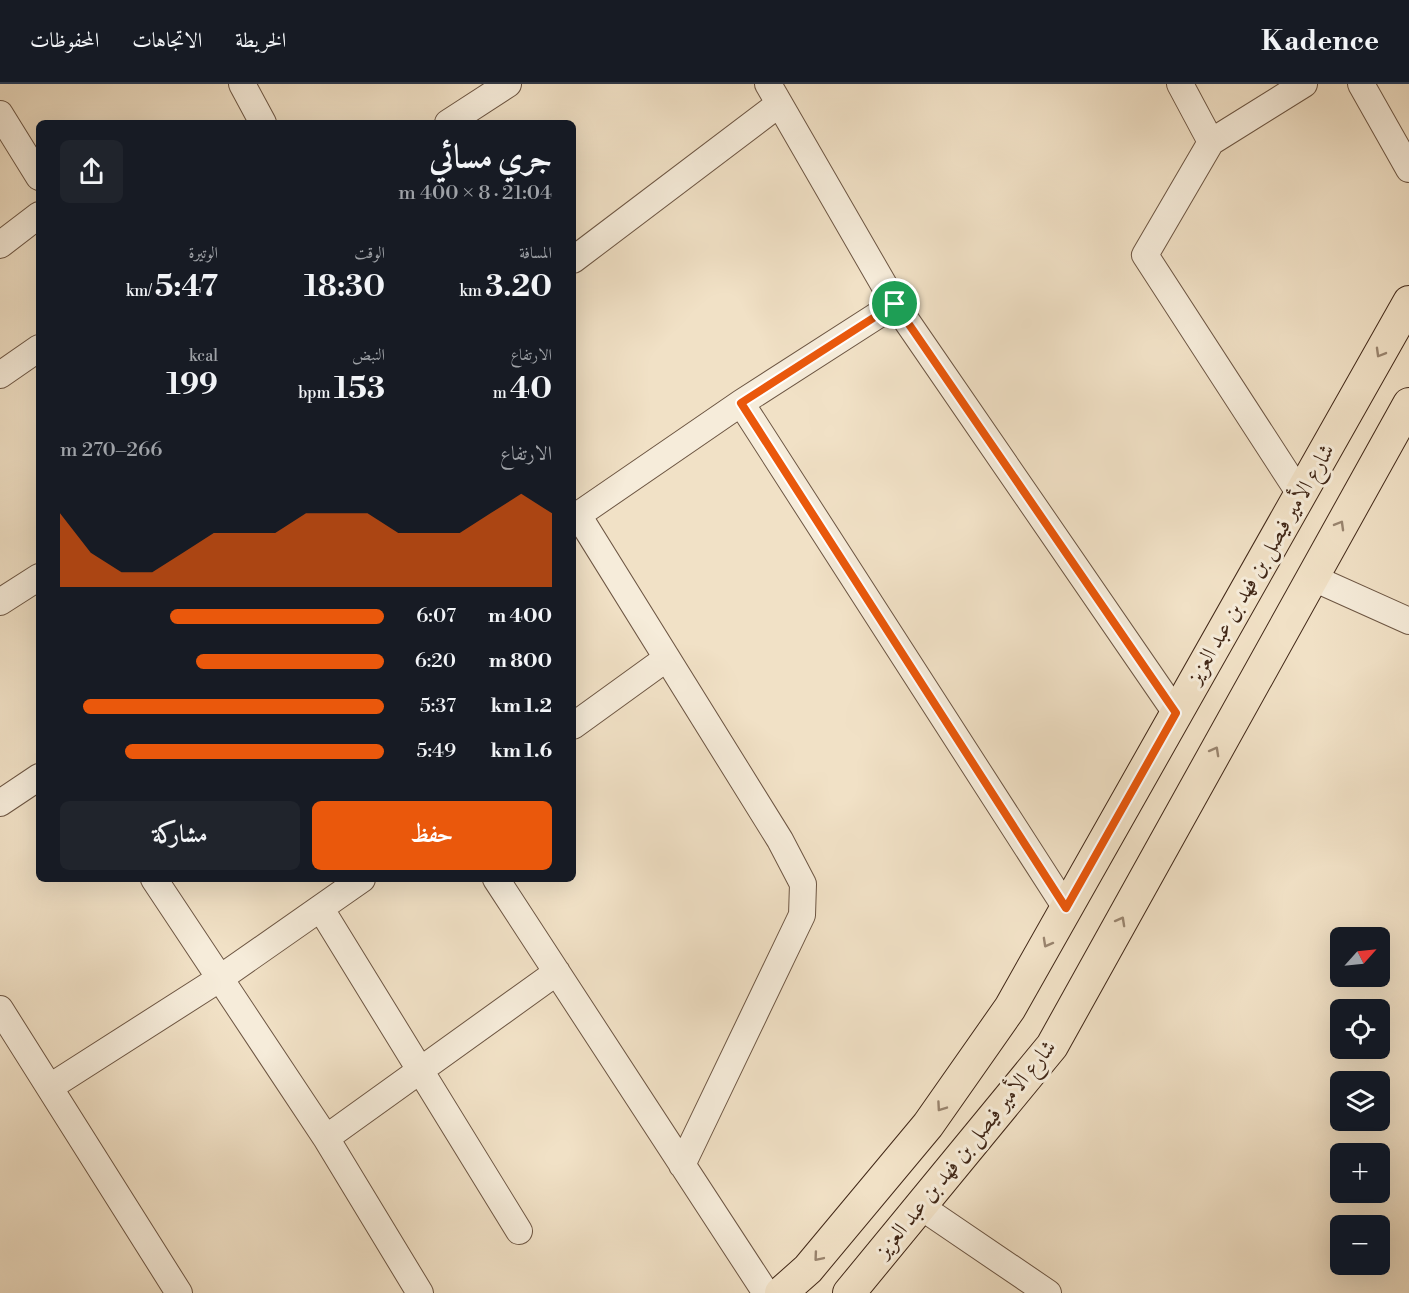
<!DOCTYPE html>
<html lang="ar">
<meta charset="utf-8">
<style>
:root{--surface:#171b24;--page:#20242c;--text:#f1f3f6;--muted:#9ea1a6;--line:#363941;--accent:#ea580c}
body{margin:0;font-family:"Libre Bodoni",Amiri,serif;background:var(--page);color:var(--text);direction:rtl;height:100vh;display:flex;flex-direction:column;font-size:22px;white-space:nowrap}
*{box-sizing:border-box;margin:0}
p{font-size:20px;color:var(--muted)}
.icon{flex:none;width:33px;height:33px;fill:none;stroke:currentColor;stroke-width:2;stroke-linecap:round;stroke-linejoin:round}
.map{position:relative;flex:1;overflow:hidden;direction:ltr}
.sheet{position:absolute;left:36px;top:36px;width:540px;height:762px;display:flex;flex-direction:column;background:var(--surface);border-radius:9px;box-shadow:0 6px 24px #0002;direction:rtl}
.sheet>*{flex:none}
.needle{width:39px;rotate:63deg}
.buttons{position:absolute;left:1330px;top:843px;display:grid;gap:12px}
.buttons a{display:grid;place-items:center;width:60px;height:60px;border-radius:9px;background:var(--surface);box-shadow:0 6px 24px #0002;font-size:30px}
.pin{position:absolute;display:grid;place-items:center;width:51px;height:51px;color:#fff;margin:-26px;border:3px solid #fff;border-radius:50%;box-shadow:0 2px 6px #0007}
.round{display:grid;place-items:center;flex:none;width:63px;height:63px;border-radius:9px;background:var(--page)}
.summary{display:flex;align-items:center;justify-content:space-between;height:102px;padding:0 24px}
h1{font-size:33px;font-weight:700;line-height:45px}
.figures{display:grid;grid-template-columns:repeat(3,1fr);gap:9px;height:102px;padding:6px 24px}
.figures div{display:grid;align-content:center}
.figures b{font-size:30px;font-weight:700}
.figures small{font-size:16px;font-weight:400}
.figures p{font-size:16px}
.chart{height:168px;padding:12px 24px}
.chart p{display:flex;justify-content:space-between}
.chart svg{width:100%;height:108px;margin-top:6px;fill:var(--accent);opacity:.7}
.button{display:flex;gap:12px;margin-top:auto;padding:12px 24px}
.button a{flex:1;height:69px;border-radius:9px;background:var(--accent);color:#fff;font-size:24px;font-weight:700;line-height:69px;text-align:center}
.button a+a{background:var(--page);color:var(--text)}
ul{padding:0 24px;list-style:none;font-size:20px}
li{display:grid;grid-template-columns:96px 72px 1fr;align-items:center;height:45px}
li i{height:15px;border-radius:8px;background:var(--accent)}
header{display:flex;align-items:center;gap:36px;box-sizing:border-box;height:84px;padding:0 30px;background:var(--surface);border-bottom:2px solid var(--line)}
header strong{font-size:28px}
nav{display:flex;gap:33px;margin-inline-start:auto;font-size:21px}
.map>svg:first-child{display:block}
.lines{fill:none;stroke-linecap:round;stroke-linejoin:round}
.minor-casing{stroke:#6d5643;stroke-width:28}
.major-casing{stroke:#412717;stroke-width:34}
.minor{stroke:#f6ecda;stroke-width:26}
.major{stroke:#f1e1c6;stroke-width:32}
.oneway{stroke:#99846e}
.route-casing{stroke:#fff;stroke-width:12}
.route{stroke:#ea580c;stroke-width:8}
.labels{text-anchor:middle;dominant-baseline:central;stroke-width:6;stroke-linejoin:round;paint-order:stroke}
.street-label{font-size:22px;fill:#412717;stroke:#f6ecda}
</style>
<header>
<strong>Kadence</strong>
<nav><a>الخريطة</a><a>الاتجاهات</a><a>المحفوظات</a></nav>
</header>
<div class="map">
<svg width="1409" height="1209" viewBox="0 0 1409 1209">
<rect width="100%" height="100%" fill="#f1e1c6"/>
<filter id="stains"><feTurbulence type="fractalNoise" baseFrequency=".00333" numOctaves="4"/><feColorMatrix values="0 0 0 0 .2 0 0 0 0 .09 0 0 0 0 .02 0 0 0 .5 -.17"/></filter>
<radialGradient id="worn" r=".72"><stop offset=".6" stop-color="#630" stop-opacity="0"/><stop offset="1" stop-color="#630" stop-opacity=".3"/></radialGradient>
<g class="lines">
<!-- minor casing -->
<g class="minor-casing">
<path id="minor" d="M242,0L263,39
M768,0L895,220L1176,629
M1180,0L1211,58L1145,171L1300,410
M1361,0L1409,85
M0,30L39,93
M448,39L508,0
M1211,58L1304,0
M0,161L39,131
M573,176L779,20
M895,220L741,319L1066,824
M0,291L39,264
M1311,493L1409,537
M0,518L39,493
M573,642L667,574
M0,719L39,693
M154,795L326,1054L420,1209
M496,795L766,1209
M321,825L519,1147
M0,925L179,1209
M50,1003L219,895L362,795
M326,1054L557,888
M682,1081L802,831L803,800L780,756L578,431L741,319
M920,1122L1048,1209"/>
</g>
<!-- major casing -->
<g class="major-casing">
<path id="major" d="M781,1209L808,1185L928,1041L1010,924L1409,218
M849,1209L1052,962L1409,320"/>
</g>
<!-- minor -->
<use href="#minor" class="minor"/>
<!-- major -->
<use href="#major" class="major"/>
</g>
<!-- one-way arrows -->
<defs><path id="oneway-chevron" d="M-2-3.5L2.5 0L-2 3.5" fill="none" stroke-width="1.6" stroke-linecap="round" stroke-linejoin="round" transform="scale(1.5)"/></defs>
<g class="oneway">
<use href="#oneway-chevron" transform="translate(1380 269) rotate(120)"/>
<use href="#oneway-chevron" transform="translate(1340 441) rotate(-60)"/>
<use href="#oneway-chevron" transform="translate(1215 667) rotate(-61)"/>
<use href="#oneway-chevron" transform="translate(1121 837) rotate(-61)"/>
<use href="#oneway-chevron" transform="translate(1047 859) rotate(119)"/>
<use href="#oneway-chevron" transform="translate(941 1023) rotate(125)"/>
<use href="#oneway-chevron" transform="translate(818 1173) rotate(130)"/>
</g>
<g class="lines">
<!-- route casing -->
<g class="route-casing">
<path id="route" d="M895,220L1176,629L1066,824L741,319Z"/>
</g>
<!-- route -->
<use href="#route" class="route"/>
</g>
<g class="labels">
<!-- street labels -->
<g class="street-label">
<text transform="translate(1261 480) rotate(-60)">شارع الأمير فيصل بن فهد بن عبد العزيز</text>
<text transform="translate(966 1065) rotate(-51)">شارع الأمير فيصل بن فهد بن عبد العزيز</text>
</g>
</g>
<rect width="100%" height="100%" filter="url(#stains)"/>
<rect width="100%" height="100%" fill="url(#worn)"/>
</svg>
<div class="buttons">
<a><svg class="needle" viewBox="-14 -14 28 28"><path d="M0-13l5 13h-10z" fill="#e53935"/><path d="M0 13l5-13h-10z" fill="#9ea1a6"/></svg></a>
<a><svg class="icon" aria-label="locate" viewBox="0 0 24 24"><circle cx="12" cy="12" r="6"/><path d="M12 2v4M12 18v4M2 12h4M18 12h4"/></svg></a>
<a><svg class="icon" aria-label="layers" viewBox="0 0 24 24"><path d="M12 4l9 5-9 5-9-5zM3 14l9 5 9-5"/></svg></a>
<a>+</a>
<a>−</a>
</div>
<div class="pin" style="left:895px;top:220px;background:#1e9e55"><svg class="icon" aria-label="arrive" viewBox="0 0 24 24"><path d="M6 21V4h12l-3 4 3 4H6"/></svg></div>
<section class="sheet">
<div class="summary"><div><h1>جري مسائي</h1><p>21:04 · 8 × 400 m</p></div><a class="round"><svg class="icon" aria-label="share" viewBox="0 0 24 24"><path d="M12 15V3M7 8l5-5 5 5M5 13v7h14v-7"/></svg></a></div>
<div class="figures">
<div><p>المسافة</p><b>3.20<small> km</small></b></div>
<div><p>الوقت</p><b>18:30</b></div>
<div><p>الوتيرة</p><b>5:47<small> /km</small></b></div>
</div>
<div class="figures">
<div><p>الارتفاع</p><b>40<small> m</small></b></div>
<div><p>النبض</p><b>153<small> bpm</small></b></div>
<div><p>kcal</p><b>199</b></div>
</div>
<div class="chart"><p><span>الارتفاع</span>266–270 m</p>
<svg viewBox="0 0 160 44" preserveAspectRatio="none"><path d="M0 44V14L10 30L20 38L30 38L40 30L50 22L60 22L70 22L80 14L90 14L100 14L110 22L120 22L130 22L140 14L150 6L160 14V44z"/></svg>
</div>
<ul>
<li><b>400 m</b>6:07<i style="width:66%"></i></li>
<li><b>800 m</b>6:20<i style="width:58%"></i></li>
<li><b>1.2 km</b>5:37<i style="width:93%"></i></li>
<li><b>1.6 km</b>5:49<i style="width:80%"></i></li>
</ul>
<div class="button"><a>حفظ</a><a>مشاركة</a></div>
</section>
</div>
